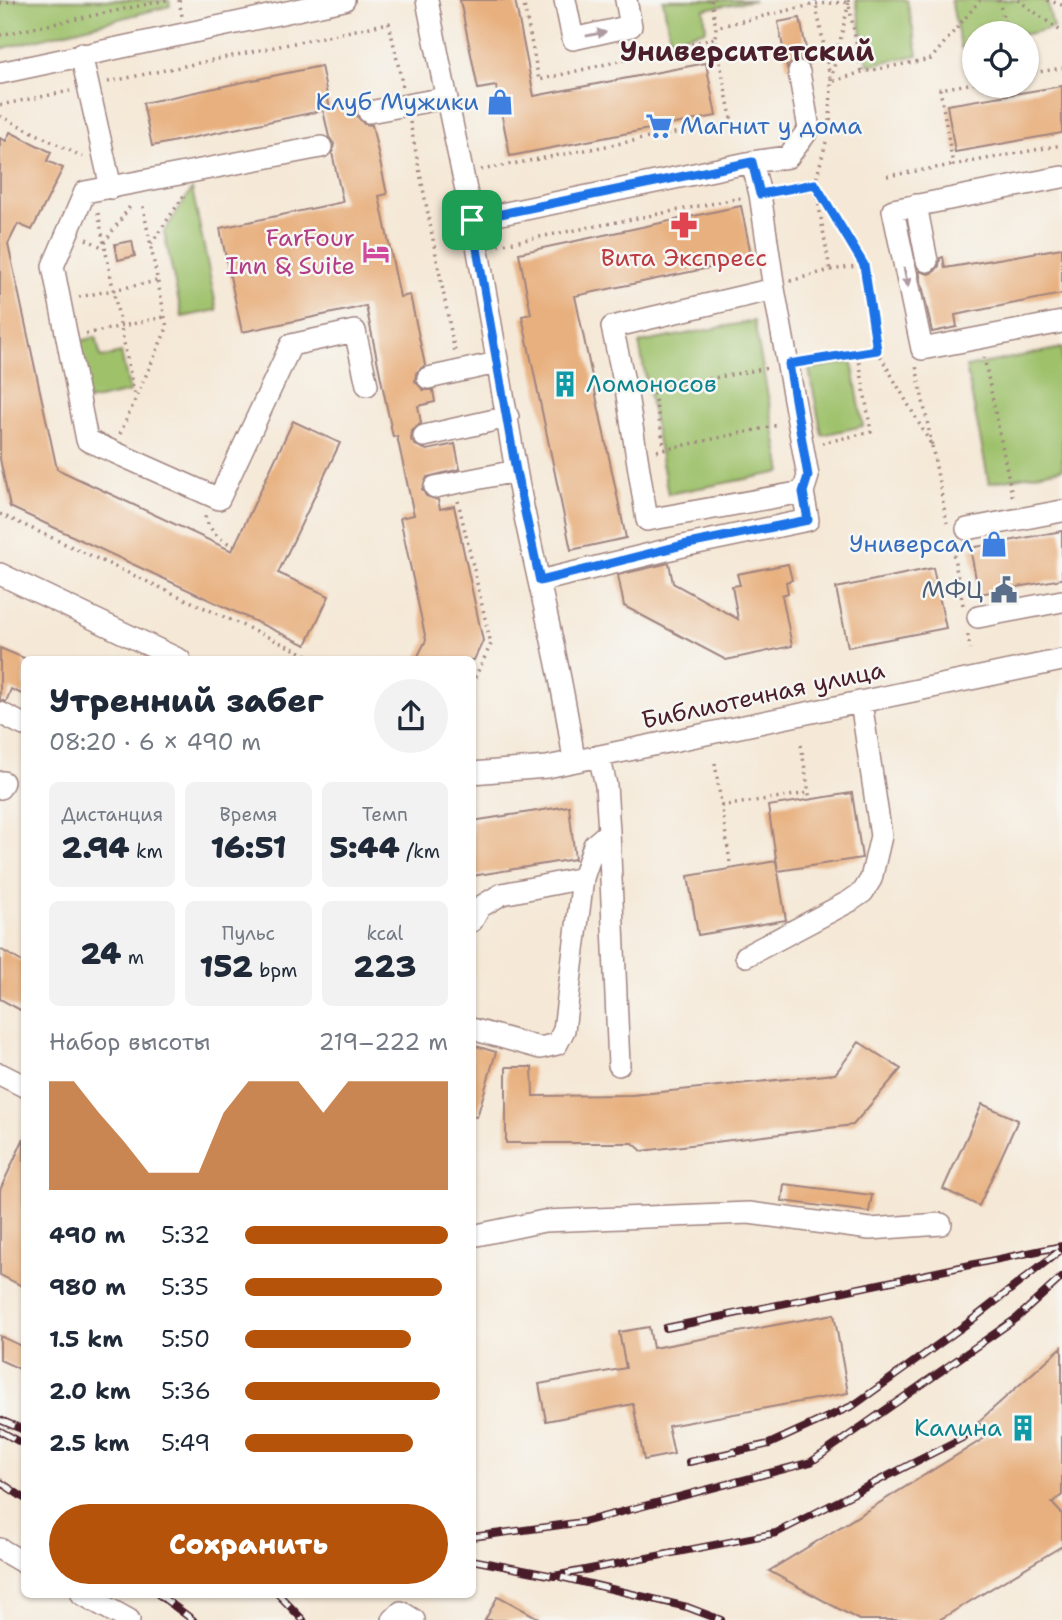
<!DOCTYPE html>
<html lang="ru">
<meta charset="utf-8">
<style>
:root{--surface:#fff;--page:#f2f2f3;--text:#1f2937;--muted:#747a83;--accent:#b45309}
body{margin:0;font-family:"Shantell Sans",sans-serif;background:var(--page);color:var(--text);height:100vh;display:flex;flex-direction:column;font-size:26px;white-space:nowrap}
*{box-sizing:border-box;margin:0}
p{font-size:23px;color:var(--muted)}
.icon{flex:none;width:38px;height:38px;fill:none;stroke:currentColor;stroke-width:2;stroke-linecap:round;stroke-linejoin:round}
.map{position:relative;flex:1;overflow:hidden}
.details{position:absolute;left:21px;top:656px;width:455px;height:942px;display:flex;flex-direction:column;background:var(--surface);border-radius:10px;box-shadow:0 2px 5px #0004}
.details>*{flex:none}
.buttons{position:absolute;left:962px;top:21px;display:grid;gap:14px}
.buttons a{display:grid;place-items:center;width:77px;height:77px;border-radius:50%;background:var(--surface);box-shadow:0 2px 5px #0004;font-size:35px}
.pin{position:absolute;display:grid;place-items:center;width:60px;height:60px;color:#fff;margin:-30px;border-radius:14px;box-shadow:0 4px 10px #0006}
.round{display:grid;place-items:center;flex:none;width:74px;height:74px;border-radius:37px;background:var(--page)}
.overview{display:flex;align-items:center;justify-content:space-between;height:119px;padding:0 28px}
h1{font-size:32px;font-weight:800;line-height:52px}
.figures{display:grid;grid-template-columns:repeat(3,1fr);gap:10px;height:119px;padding:7px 28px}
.figures div{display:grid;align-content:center;border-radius:10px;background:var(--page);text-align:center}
.figures b{font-size:30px;font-weight:800}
.figures small{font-size:19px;font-weight:400}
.figures p{font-size:19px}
.chart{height:196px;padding:14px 28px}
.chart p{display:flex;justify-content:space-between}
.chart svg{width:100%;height:126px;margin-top:7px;fill:var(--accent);opacity:.7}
.primary-button{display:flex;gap:14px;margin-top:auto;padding:14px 28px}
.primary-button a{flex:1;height:80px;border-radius:42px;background:var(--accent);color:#fff;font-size:28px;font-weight:800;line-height:80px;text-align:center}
ul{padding:0 28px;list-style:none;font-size:23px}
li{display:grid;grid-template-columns:112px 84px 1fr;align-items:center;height:52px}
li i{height:18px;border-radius:9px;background:var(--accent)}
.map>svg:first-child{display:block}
.green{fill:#9ec16b;stroke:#74704b;stroke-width:2}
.building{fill:#e8b07f}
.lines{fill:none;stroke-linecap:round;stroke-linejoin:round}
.minor-casing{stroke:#a08480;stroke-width:24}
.path{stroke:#a08480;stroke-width:3.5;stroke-dasharray:2 5;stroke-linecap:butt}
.minor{stroke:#fff;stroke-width:21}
.rail-casing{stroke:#4a1f2b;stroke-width:8}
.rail{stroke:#f6f6f2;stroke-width:5;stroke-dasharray:16;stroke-linecap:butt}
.oneway{fill:#ae9aa0}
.route-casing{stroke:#fff;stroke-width:14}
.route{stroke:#1a73e8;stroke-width:9}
.labels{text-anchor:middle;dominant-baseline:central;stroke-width:5;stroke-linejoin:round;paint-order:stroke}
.shop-label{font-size:24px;fill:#366cbe;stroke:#f6f6f2;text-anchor:end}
.hotel-label{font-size:24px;fill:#b23c85;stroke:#f6f6f2;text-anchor:end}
.health-label{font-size:24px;fill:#be3a42;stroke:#f6f6f2}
.culture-label{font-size:24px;fill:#0d838f;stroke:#f6f6f2;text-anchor:start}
.service-label{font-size:24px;fill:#4e5e75;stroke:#f6f6f2;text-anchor:end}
.street-label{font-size:24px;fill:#4a1f2b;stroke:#f6f6f2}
.quarter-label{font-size:28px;font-weight:bold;fill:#4a1f2b;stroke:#f6f6f2}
</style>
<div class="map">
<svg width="1062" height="1620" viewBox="0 0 1062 1620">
<rect width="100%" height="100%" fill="#f6f6f2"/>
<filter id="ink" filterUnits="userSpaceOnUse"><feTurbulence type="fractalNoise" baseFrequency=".0143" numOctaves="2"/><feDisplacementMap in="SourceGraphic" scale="14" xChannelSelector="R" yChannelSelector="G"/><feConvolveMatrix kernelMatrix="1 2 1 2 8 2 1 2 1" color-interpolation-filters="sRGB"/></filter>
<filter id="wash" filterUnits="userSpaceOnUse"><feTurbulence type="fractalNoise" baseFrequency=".00686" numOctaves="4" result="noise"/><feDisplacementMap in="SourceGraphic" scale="28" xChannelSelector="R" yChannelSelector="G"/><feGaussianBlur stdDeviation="1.57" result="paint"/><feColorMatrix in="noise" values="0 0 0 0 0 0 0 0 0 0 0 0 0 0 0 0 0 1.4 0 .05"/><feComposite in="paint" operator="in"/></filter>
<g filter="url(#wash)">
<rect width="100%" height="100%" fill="#f5e8d6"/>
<!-- green -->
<path class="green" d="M0,0H169L170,6L0,49Z
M663,0H755L704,9L706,30L670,39Z
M856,0H907L918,55L868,65Z
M951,0H1047L1053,28L1027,34L975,33V45L961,48Z
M192,189L217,310L182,317L164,232Z
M754,321L782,472L668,494L639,343Z
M96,337L101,358L121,353L130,392L88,401L76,342Z
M1062,348V469L989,483L966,367Z
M852,362L863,426L822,435L809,369Z"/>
<g id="blocks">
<!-- building -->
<path class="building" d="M460,0H515L534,96L706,63L716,116L510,156L496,86L478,89Z
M800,18L809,64L803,60L796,59L787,68L778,22Z
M321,66L330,109L152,146L143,103Z
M1062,86V133L955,152L947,105Z
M360,102L356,108V115L364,124L372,125L387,194L379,196L400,297L410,295L425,365L416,373L415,381L423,390H433L435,402L418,406L421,423L412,431L411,440L415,445L427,450L455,444L460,469L427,477L422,489L426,496L438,500L440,509L454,506L483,641L474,660H416L426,640L400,518L414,515L397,436L393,437L366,306L242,332L222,239L220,228L343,202L332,153L334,144L329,137L323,110Z
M10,132L51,152L47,161L63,168L32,230L18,224L8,244L57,469L232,551L293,421L340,443L278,573L329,596L306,645L10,507L0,459V138L6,141Z
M741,206L752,259L575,296L626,538L571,550L522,316L531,314L519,253Z
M132,241L135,256L118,260L115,244Z
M1062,248V294L955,315L957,327L932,332L919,271L929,274L935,271L939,266L940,258L943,257L945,268Z
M1062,531V579L979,594L970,548Z
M669,563L673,583L738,619L732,586L740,585L737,574L788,564L792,580L786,582L788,593L782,595L792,646L726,660L624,606L618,575Z
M933,568L946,628L848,647L836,588Z
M0,648L24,658V695L11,689L6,702L0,700Z
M852,793L862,858L778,871L768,806Z
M569,806L575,859L472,876V821Z
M776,861L786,920L698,935L688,876Z
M0,949L24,963V1012L0,999Z
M859,1042L901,1069L853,1125L642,1151L633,1143H506V1067H532L533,1096L632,1095L835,1074Z
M472,1045L496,1052L477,1117L472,1116Z
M982,1104L1018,1120L979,1206L943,1189Z
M24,1138V1287L0,1275V1190Z
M784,1184L872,1195L869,1212L782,1201Z
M834,1314L848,1393L668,1426L674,1454L644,1460L633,1404L546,1421L539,1384L626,1368L619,1332L649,1327L653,1348Z
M0,1336L24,1347V1371L0,1360Z
M1062,1347V1495L1052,1503L1062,1514V1546L939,1620H859L769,1571L991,1434L978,1422Z
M498,1596L542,1620H485Z"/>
</g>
</g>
<g filter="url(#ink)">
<use href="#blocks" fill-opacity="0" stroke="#a08480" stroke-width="2"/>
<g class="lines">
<!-- minor casing -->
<g class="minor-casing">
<path id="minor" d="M427,0C441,73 457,146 472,219C488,302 501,386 516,470C533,567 561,663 574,761
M565,0L573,39L631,26L626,0
M81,54L111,188
M0,73L344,0
M369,112L445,98
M321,147L85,192L53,266L87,440L219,499L291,345L355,331L367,385
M752,162L760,194L774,289L808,476L803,492L647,520L627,395L612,327L774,289
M1062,177L893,210L922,349L1062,322
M916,205L927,261
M472,220L752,162L788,157L809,129L799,72
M428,378L497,363
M424,436L508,417
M435,487L516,471
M967,529L1062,511
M0,574L180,660
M540,581L683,546L808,520L803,492
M978,617L1062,601
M0,713L24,725
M599,756L606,785L609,832L619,1065
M472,773L547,767L1062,660
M0,788L3,782
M472,921L480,907L502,894L583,878
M746,956L850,901L863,892L871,879L881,836L861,702
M472,1029L540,1048L557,1044L564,1030L583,878L594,845L609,832
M0,1074L24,1086
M472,1236L544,1221L749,1213L870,1229L941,1224
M0,1549L24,1563
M82,1594L129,1620
M393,1620L401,1612L414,1620"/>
</g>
<!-- path -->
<path class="path" d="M179,0L182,16
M523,0L539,80L715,38
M711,0L716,27
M815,0L831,82
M848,0L862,72
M999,0L1007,33
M1018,0L1062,32
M1047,0L1062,5
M0,3L20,0
M0,35L167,0
M1027,74L1062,68
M831,80L849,2
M108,82L389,23L403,87
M975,83L940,89L953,165L1062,145
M0,105L70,91
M0,116L83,157
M410,122L455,352
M830,128L831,82L862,72L931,59L980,0
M826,142L815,184L864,265L877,350L932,446L916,366
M481,170L732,122L715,38L716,27L816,4L849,2
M887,176L953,165
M780,190L815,184L830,270
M98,213L135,398
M86,239L104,248
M104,243L131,205
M151,244L185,194
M498,245L741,198
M790,281L830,270L864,265
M79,297L157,281
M86,334L164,317
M984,357L1013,500
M806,362L877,350
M120,434L167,328L142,202
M822,443L871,432L858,354
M932,446L947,523
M665,450L653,389L768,368
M657,451L779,425
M458,501L491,644L472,684
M0,514L318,660
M205,516C209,531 221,541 235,546
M951,541L963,605
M968,635L970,649
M801,745L810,800
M715,763L731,869
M721,806L809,793"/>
<!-- minor -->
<use href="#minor" class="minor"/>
<!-- rail casing -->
<g class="rail-casing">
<path id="rail" d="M666,1328L1062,1246
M0,1420L24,1430
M0,1431L24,1444
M689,1462L769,1444L854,1405L968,1323L1062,1249
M0,1482L24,1498
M472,1537L583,1522L811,1462L1017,1318L1062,1277
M472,1560L554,1576L776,1533L964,1437
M561,1577L687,1607L721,1620
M158,1594L193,1620
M278,1594L303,1620"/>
</g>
<!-- rail -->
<use href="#rail" class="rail"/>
</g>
<!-- one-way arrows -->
<defs><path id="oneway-solid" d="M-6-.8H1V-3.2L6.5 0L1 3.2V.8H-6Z" transform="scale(1.75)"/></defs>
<g class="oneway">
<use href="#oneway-solid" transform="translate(596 34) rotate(-12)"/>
<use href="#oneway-solid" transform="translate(906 277) rotate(78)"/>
</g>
</g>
<g class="lines" filter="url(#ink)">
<!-- route casing -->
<g class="route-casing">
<path id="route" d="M752,162L760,194L815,184L864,265L877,350L789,364L808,476L803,492L808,520L683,545L540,581L516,471L472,220Z"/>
</g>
<!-- route -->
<use href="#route" class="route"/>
</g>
<!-- icons -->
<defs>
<g id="shop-bare" transform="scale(2.1)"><path d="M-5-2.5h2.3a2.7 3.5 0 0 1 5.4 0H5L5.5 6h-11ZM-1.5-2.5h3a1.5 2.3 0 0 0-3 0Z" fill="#3f7fe0" stroke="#f6f6f2" stroke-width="2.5" paint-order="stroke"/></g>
<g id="supermarket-bare" transform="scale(2.1)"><path d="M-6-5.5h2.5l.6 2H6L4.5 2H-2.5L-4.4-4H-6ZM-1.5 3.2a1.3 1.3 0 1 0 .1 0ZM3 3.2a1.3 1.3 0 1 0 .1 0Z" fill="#3f7fe0" stroke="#f6f6f2" stroke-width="2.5" paint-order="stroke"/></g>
<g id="pharmacy-bare" transform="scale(2.1)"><path d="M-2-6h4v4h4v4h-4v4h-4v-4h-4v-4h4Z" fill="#e0444e" stroke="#f6f6f2" stroke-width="2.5" paint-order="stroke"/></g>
<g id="hotel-bare" transform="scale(2.1)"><path d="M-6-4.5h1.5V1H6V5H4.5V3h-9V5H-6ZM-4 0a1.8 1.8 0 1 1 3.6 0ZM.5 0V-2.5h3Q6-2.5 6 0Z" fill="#d1479c" stroke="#f6f6f2" stroke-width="2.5" paint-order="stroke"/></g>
<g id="building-bare" transform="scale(2.1)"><path d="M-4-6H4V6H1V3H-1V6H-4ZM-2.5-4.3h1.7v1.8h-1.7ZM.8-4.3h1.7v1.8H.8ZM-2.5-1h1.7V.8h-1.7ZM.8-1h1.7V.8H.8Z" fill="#0f9aa8" stroke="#f6f6f2" stroke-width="2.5" paint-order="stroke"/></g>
<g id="civic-bare" transform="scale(2.1)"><path d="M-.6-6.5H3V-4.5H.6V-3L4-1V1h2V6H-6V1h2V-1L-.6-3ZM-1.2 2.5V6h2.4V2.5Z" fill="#5c6f8a" stroke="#f6f6f2" stroke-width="2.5" paint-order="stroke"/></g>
</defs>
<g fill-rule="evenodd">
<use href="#shop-bare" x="500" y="102"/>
<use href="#supermarket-bare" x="659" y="126"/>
<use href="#pharmacy-bare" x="684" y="225"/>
<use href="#hotel-bare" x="376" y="252"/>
<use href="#building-bare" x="565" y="384"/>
<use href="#shop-bare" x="994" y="544"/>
<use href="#civic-bare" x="1004" y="590"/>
<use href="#building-bare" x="1023" y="1428"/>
</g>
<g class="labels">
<!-- shop labels -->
<g class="shop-label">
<text x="479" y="102">Клуб Мужики</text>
<text x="680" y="126" text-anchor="start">Магнит у дома</text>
<text x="973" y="544">Универсал</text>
</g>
<!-- hotel labels -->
<g class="hotel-label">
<text x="355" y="238">FarFour<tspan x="355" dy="28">Inn &amp; Suite</tspan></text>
</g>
<!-- health labels -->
<g class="health-label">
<text x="684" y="258">Вита Экспресс</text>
</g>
<!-- culture labels -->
<g class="culture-label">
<text x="586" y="384">Ломоносов</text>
<text x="1002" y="1428" text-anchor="end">Калина</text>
</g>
<!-- service labels -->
<g class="service-label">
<text x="983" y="590">МФЦ</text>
</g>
<!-- street labels -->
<g class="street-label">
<text transform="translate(763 695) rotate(-12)">Библиотечная улица</text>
</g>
<!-- quarter labels -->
<g class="quarter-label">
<text x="747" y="51">Университетский</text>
</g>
</g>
</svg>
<div class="buttons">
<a><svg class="icon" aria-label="locate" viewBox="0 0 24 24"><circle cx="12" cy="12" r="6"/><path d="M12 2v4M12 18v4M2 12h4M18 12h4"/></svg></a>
</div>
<div class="pin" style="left:472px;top:220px;background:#1e9e55"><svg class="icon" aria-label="arrive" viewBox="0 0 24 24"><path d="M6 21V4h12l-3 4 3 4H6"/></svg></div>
<section class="details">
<div class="overview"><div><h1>Утренний забег</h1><p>08:20 · 6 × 490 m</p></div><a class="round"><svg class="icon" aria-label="share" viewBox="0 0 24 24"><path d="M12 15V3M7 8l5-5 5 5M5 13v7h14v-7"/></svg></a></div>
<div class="figures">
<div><p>Дистанция</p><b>2.94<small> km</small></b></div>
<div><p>Время</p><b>16:51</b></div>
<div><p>Темп</p><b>5:44<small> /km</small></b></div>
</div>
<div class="figures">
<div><b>24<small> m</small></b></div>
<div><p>Пульс</p><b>152<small> bpm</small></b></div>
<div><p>kcal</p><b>223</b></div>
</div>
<div class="chart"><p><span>Набор высоты</span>219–222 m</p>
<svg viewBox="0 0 160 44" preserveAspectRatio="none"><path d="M0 44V6L10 6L20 17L30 27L40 38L50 38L60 38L70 17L80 6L90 6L100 6L110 17L120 6L130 6L140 6L150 6L160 6V44z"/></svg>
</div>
<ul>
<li><b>490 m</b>5:32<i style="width:100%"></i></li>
<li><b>980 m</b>5:35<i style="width:97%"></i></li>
<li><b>1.5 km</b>5:50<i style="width:82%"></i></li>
<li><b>2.0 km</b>5:36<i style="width:96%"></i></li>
<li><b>2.5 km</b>5:49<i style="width:83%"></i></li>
</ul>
<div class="primary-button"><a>Сохранить</a></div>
</section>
</div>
